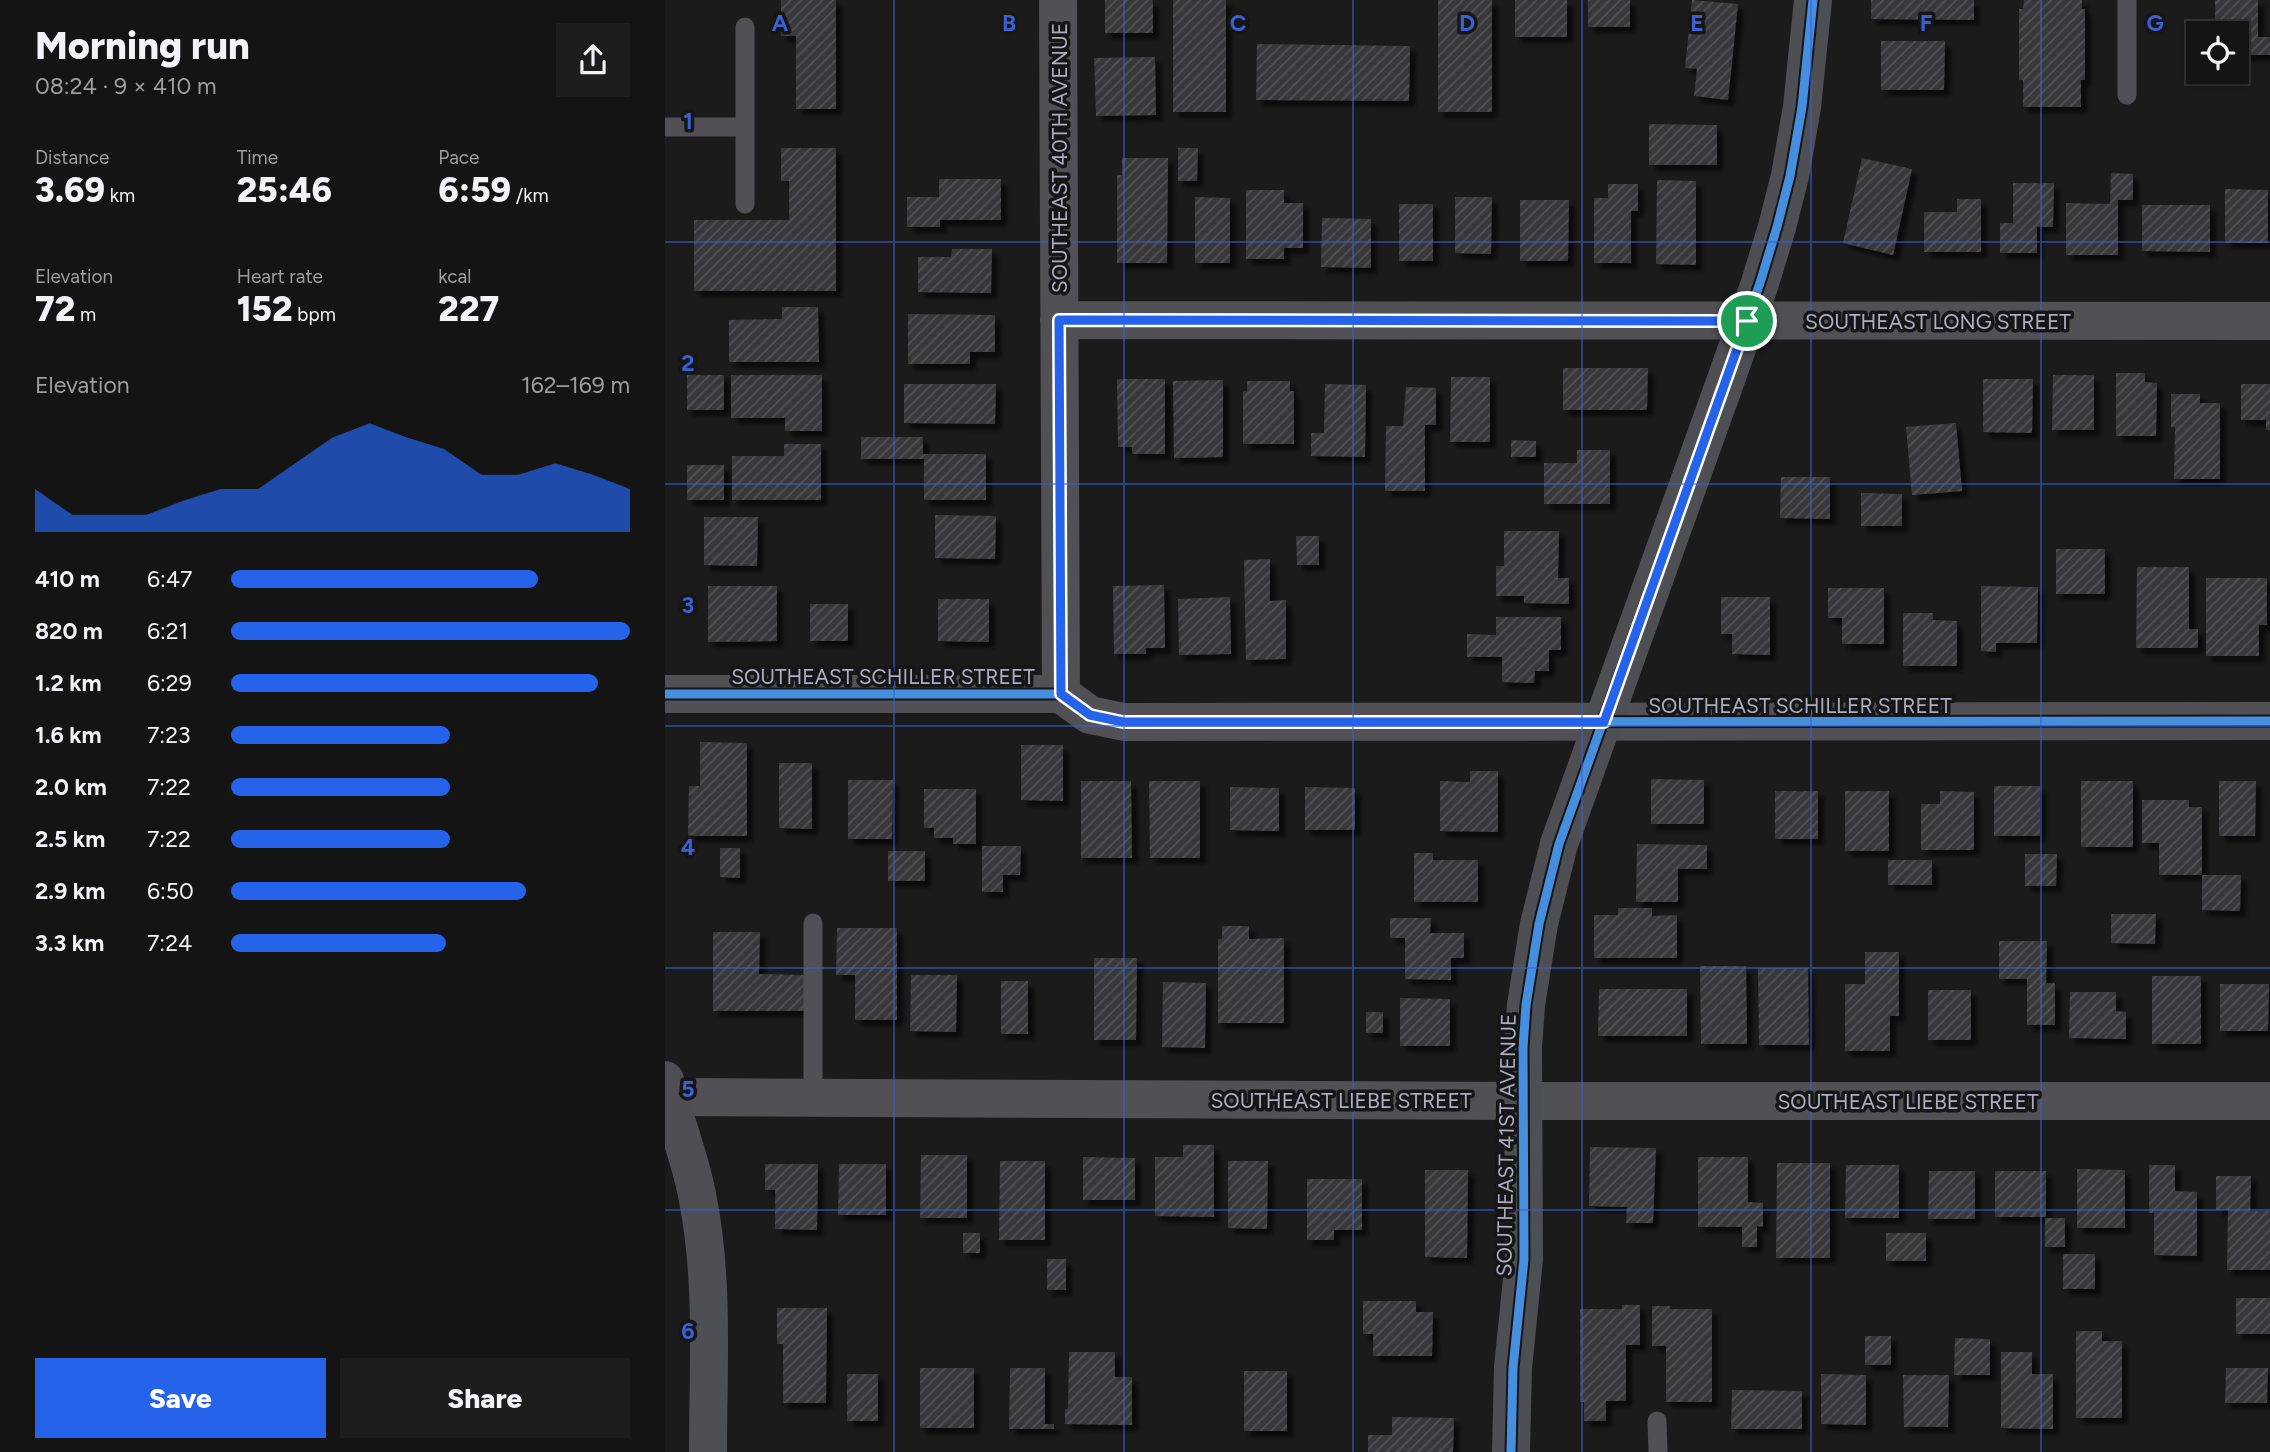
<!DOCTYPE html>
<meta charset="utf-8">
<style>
:root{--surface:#141415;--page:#1d1d1e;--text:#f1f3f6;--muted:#9d9ea0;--line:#333334;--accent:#2563eb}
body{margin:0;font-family:Figtree,sans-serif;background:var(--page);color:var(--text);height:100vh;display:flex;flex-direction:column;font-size:26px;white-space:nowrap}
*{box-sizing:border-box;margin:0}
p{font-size:23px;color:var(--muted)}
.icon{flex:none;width:38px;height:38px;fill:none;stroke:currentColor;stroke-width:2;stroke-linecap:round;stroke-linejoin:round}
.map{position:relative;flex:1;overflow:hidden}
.sheet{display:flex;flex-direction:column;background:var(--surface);width:665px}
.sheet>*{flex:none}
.fabs{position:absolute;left:1521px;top:21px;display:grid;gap:14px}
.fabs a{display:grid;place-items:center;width:63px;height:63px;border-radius:0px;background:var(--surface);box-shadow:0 2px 5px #0004,0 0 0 2px var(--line);font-size:35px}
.pin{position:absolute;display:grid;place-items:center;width:60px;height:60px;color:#fff;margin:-30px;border:4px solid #fff;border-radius:50%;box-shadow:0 2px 7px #0007}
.round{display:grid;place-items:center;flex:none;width:74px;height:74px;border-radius:0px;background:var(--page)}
.overview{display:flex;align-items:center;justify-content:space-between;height:119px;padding:0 35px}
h1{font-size:38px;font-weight:800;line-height:52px}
.figures{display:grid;grid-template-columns:repeat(3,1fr);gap:10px;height:119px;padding:7px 35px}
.figures div{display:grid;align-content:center}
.figures b{font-size:35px;font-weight:800}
.figures small{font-size:19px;font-weight:400}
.figures p{font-size:19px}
.chart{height:196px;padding:14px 35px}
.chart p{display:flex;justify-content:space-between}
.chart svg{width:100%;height:126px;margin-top:7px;fill:var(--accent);opacity:.7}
.primary-button{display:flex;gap:14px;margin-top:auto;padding:14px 35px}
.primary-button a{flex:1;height:80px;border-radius:0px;background:var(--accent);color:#fff;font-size:28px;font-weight:800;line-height:80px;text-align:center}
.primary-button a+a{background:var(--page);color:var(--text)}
ul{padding:0 35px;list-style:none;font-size:23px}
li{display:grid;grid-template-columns:112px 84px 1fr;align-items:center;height:52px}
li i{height:18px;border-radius:9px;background:var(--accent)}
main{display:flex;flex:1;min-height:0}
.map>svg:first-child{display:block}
.building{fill:url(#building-hatch);filter:url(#shadow)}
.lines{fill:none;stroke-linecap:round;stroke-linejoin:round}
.lane{stroke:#505055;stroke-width:19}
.street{stroke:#505055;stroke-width:38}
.secondary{stroke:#4e4f53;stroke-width:38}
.cycleway-casing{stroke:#161518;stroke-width:13}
.cycleway{stroke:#468fdf;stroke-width:9}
.route-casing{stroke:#fff;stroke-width:14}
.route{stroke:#2563eb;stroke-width:9}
.grid{fill:none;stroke:#3a61d3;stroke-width:2;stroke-opacity:0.55}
.labels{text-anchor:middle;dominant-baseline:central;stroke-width:7;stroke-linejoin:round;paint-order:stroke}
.street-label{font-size:21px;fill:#acadbe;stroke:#161518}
.grid-label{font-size:23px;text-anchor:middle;font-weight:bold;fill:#3a61d3;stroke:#161518;stroke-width:7;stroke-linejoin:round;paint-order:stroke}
</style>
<main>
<section class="sheet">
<div class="overview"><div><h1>Morning run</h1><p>08:24 · 9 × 410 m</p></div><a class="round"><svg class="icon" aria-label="share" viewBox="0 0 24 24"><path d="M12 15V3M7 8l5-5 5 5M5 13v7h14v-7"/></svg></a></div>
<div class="figures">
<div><p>Distance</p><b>3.69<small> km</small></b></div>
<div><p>Time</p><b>25:46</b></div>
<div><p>Pace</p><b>6:59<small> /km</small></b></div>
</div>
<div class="figures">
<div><p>Elevation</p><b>72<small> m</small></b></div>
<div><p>Heart rate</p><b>152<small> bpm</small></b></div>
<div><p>kcal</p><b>227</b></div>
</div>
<div class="chart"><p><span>Elevation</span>162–169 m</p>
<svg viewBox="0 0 160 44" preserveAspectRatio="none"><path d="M0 44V29L10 38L20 38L30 38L40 33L50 29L60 29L70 20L80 11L90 6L100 11L110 15L120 24L130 24L140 20L150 24L160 29V44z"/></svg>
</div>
<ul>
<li><b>410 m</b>6:47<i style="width:77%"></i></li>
<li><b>820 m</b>6:21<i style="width:100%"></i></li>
<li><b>1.2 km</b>6:29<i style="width:92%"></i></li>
<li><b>1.6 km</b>7:23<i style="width:55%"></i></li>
<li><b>2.0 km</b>7:22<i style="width:55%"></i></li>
<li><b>2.5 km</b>7:22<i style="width:55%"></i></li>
<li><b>2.9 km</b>6:50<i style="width:74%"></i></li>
<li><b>3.3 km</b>7:24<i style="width:54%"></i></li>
</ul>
<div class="primary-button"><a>Save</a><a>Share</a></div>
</section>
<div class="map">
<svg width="1605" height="1452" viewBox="0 0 1605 1452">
<defs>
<pattern id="building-hatch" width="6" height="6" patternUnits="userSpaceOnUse" patternTransform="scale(1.75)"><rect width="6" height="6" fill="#39393b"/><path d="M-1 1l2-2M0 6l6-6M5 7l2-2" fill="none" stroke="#535356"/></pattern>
<filter id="shadow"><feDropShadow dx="6" dy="6" stdDeviation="2" flood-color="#0009"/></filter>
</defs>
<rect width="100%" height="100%" fill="#1b1b1c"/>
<!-- building -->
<path class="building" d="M116,0H171V109H131V36H116Z
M440,0H488V33H440Z
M508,0H561V112H508Z
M773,0H827V112H773Z
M850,0H902V37H850Z
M923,0H965V27H923Z
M1027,0L1073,4L1063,100L1029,96L1032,69L1020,68Z
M1206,0H1309V20L1206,19Z
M1359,0H1417V9H1420V80H1416V107H1358V80H1354V9H1358Z
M1550,0H1593V37H1605V55H1572V33H1550Z
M1216,41H1280L1279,90H1216Z
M592,44L745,46L744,101L591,100Z
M490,57L491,115L431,116L429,58Z
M984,124L1052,125V165H984Z
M116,148H171V291H29V220H124V181H116Z
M513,148H533L532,181H513Z
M457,158H503L502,263H452V175H457Z
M1197,158L1247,169L1228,255L1178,243Z
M1446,173L1468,174V200H1453V255H1401V203L1445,204Z
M274,179H336V220H275V227H242V197H274Z
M992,180L1031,181V265L991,264Z
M1348,183H1389L1388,227H1372V253H1335V223H1348Z
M943,184H973V211H966V263H929V198H943Z
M1560,189L1603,190V243H1560Z
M581,190H619V203H638V248H619V259H581Z
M530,197L565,198V263H530Z
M790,197H827L826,254L790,253Z
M1292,199H1316V252H1259V212H1292Z
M855,200H904L903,261H855Z
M734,204H768V261H734Z
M1477,205H1545V252L1477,251Z
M657,218L706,219V268L656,267Z
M287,249H327L326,293L253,292V257H286Z
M117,307H153L154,362H64V320L117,319Z
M243,314L330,315V352H305V364H243Z
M898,368H983L982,410H898Z
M1451,373H1480V382L1492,383L1491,436H1451Z
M22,375H59V410H22Z
M66,375H157V431H120V418H66Z
M1388,375H1429V430H1387Z
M786,377H825V442H785Z
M452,379H500V454H467V447H453Z
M1318,379H1368L1367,433L1318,432Z
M558,380V457L509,458L508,381Z
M582,381H625V391H629V444H578V391H582Z
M239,384H331L330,424L239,423Z
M660,384L701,385L700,457L646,456V433H659Z
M1576,384H1605V430H1601V420H1576Z
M741,387L771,388V425H760V491H720L721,426H738Z
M1506,394H1535V403H1555V479H1509L1510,427H1506Z
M1291,423L1297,491L1247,495L1241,427Z
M196,437H258V454H321V500H259V459H196Z
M846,440L871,441V457H846Z
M119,444H156V500H67V456H119Z
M912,450H945V504H879V463H912Z
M22,465H59V500H22Z
M1116,477H1165V519L1115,518Z
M1196,493L1237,494V526H1196Z
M270,515L331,516L330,559L270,558Z
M39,517H93L92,566L39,565Z
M839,531H894L893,578H904V604L859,603V596H831V566H839Z
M631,536H654V565H632Z
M1391,549H1440V594H1391Z
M605,559V601L621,600V659L581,660L579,560Z
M1472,567H1524V629H1533V648H1471Z
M1541,578H1602V625H1594V656H1541Z
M499,585L500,648H481V654H449L448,586Z
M43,586H112V641L43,642Z
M1316,586L1373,587L1372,643H1331V652L1316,651Z
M1163,588H1219V644H1177V618H1163Z
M565,597L566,654L514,655L513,599Z
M1056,597H1105V655L1067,654V634H1056Z
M273,599H324V642L273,641Z
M145,604H183V641H145Z
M1238,613H1268V620L1292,621V666H1238Z
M831,617H896V650H884V671H870L869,683L837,682V657H802V634L831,635Z
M35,742L82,743V836H23L24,786H35Z
M356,745H398V801L356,800Z
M114,763H147V829L114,828Z
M805,771H833V832L775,831V781L805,782Z
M986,779L1039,780V824H986Z
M183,780H228L227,839H183Z
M416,781H466L467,858H416Z
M484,781H535V858H485Z
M1416,781H1468V847H1416Z
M1554,781H1591L1590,836H1554Z
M1329,786H1375V836H1329Z
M565,787L614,788V831L565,830Z
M640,787L690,788V830H640Z
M259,789H311V844H288V838H269V828H259Z
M1110,791H1153V839H1110Z
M1180,791H1224V851H1180Z
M1275,791L1309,792V850H1256V804H1275Z
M1477,800H1524V807H1537V875H1576L1575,911L1537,910V875H1494V843H1477Z
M972,844L1042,845V869H1013V902H971Z
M317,846H356L355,875H338V892H317Z
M55,848H75V878L55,877Z
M223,851H260V881H223Z
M749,853H768V860H813V902H749Z
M1360,854H1392L1391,886H1360Z
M1223,860H1267V885H1223Z
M953,908H987V916L1012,915V958H929V915H953Z
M1446,914H1491L1490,944L1446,943Z
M725,918H766L765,933H799V958H786V980L740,979V938H725Z
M557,926H584V939L619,938V1023H553V939H557Z
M172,928H232V1020H190V975H171Z
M48,932H95L94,974L140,975V1011H48Z
M1334,941H1382L1381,983H1390V1025H1362V979H1334Z
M1200,952H1234V1016H1225V1051H1180V984H1200Z
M429,958H472L471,1040H429Z
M1035,966H1081L1082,1044H1036Z
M1093,968H1143L1144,1045H1094Z
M246,975H292L291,1032L245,1031Z
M1487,976H1536V1044H1487Z
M336,981H363V1034H336Z
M498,982L541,983L540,1048L497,1047Z
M1555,984H1604L1603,1031H1555Z
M934,989H1022V1036H933Z
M1263,990H1306V1040H1263Z
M1405,992H1451V1011L1461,1012V1039L1404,1038Z
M735,998L785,999V1046H735Z
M701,1012H718V1033H701Z
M518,1145H549V1217L490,1216V1157H518Z
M925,1147L991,1148L988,1223H961L962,1207L924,1206Z
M256,1155H302V1218H255Z
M418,1157L470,1158V1200H418Z
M1033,1157H1083V1202L1098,1203V1227L1092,1226V1247H1077V1227H1033Z
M335,1161H380V1240H334Z
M563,1161H603L602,1229L563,1228Z
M1112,1163H1165V1258H1111Z
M100,1164H153L152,1230L110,1229V1190H100Z
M174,1164H221V1215H173Z
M1181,1165H1234V1218H1180Z
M1484,1165H1510V1191L1532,1192V1256L1489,1255V1213H1484Z
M1412,1169L1460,1170V1228H1412Z
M760,1170H803L802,1258L760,1257Z
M1264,1171H1310V1219H1263Z
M1330,1171H1381V1217H1330Z
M1551,1176H1586L1585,1211H1605V1270H1562L1563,1210H1551Z
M642,1179H697V1230H669V1240H642Z
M1380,1218H1400V1247H1380Z
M298,1233H315V1253H298Z
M1221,1233H1261V1261H1221Z
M1398,1254H1430V1289H1398Z
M382,1259H401V1290H382Z
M1571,1298H1605V1334H1571Z
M698,1301H751V1312H768L767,1356H708V1334H698Z
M957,1305H975V1345H961V1401H941V1421H919V1402H915V1309H957Z
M987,1306H1005V1309H1047V1402H1001V1346H987Z
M112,1308H162L161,1403H118V1344H112Z
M1411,1331H1437V1341H1457V1418H1411Z
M1200,1336H1226V1365H1200Z
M1290,1338L1325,1339V1375H1289Z
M404,1352H450V1377H467V1425L400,1424V1409H403Z
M1336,1352H1367V1374H1388V1429L1336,1428Z
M255,1368H309V1428H255Z
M345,1368H380V1424H389V1429H344Z
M1561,1368H1603L1602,1403H1560Z
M579,1371H622V1431H579Z
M182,1374H213V1421H182Z
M1156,1374L1201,1375V1425L1156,1424Z
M1238,1375H1284L1283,1427H1239Z
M1067,1390L1137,1391V1429H1066Z
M727,1417L789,1418L788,1452H703V1435H727Z"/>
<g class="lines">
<!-- lane -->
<path class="lane" d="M1462,0V95
M80,27V204
M0,127H80
M148,1098V923
M992,1421L993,1452"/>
<!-- street -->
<path class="street" d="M393,0L396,694
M394,320L1605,321
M0,694H396L425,715L459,722L1605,721
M0,1097L859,1101H1605"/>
<!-- secondary -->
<path class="secondary" d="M0,1080C9,1120 26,1159 33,1200C49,1282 43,1369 43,1452
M846,1452L848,1368L859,1259L858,1048L861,1005L874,924L894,844L1058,388L1095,283L1112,227L1125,176L1137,107L1148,0"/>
<!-- cycleway casing -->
<g class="cycleway-casing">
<path id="cycleway" d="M0,694H396L425,715L459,722L1605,721
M846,1452L848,1368L859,1259L858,1048L861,1005L874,924L894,844L1058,388L1095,283L1112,227L1125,176L1137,107L1148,0"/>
</g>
<!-- cycleway -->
<use href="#cycleway" class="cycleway"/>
</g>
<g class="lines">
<!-- route casing -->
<g class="route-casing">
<path id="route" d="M394,320L1040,321H1082L939,722H458L425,715L396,694Z"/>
</g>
<!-- route -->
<use href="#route" class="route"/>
</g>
<!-- grid -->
<path class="grid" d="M229,0V1452M459,0V1452M688,0V1452M917,0V1452M1146,0V1452M1376,0V1452M0,242H1605M0,484H1605M0,726H1605M0,968H1605M0,1210H1605"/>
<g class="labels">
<!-- street labels -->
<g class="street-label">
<text transform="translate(394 158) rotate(-90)">SOUTHEAST 40TH AVENUE</text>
<text x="1273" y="321">SOUTHEAST LONG STREET</text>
<text x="218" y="676">SOUTHEAST SCHILLER STREET</text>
<text x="1135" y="705">SOUTHEAST SCHILLER STREET</text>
<text x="676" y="1100">SOUTHEAST LIEBE STREET</text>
<text x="1243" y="1101">SOUTHEAST LIEBE STREET</text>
<text transform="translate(841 1145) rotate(-89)">SOUTHEAST 41ST AVENUE</text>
</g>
</g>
<g class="grid-label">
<text x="115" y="31">A</text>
<text x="344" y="31">B</text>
<text x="573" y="31">C</text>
<text x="802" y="31">D</text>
<text x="1032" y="31">E</text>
<text x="1261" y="31">F</text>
<text x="1490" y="31">G</text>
<text x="23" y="129">1</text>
<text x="23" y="371">2</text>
<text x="23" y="613">3</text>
<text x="23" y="855">4</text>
<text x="23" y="1097">5</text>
<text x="23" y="1339">6</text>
</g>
</svg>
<div class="fabs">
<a><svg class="icon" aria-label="locate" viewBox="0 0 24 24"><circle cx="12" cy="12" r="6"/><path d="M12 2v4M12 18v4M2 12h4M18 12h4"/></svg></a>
</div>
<div class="pin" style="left:1082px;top:321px;background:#1e9e55"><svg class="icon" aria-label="arrive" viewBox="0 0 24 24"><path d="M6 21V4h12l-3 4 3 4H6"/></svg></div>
</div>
</main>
